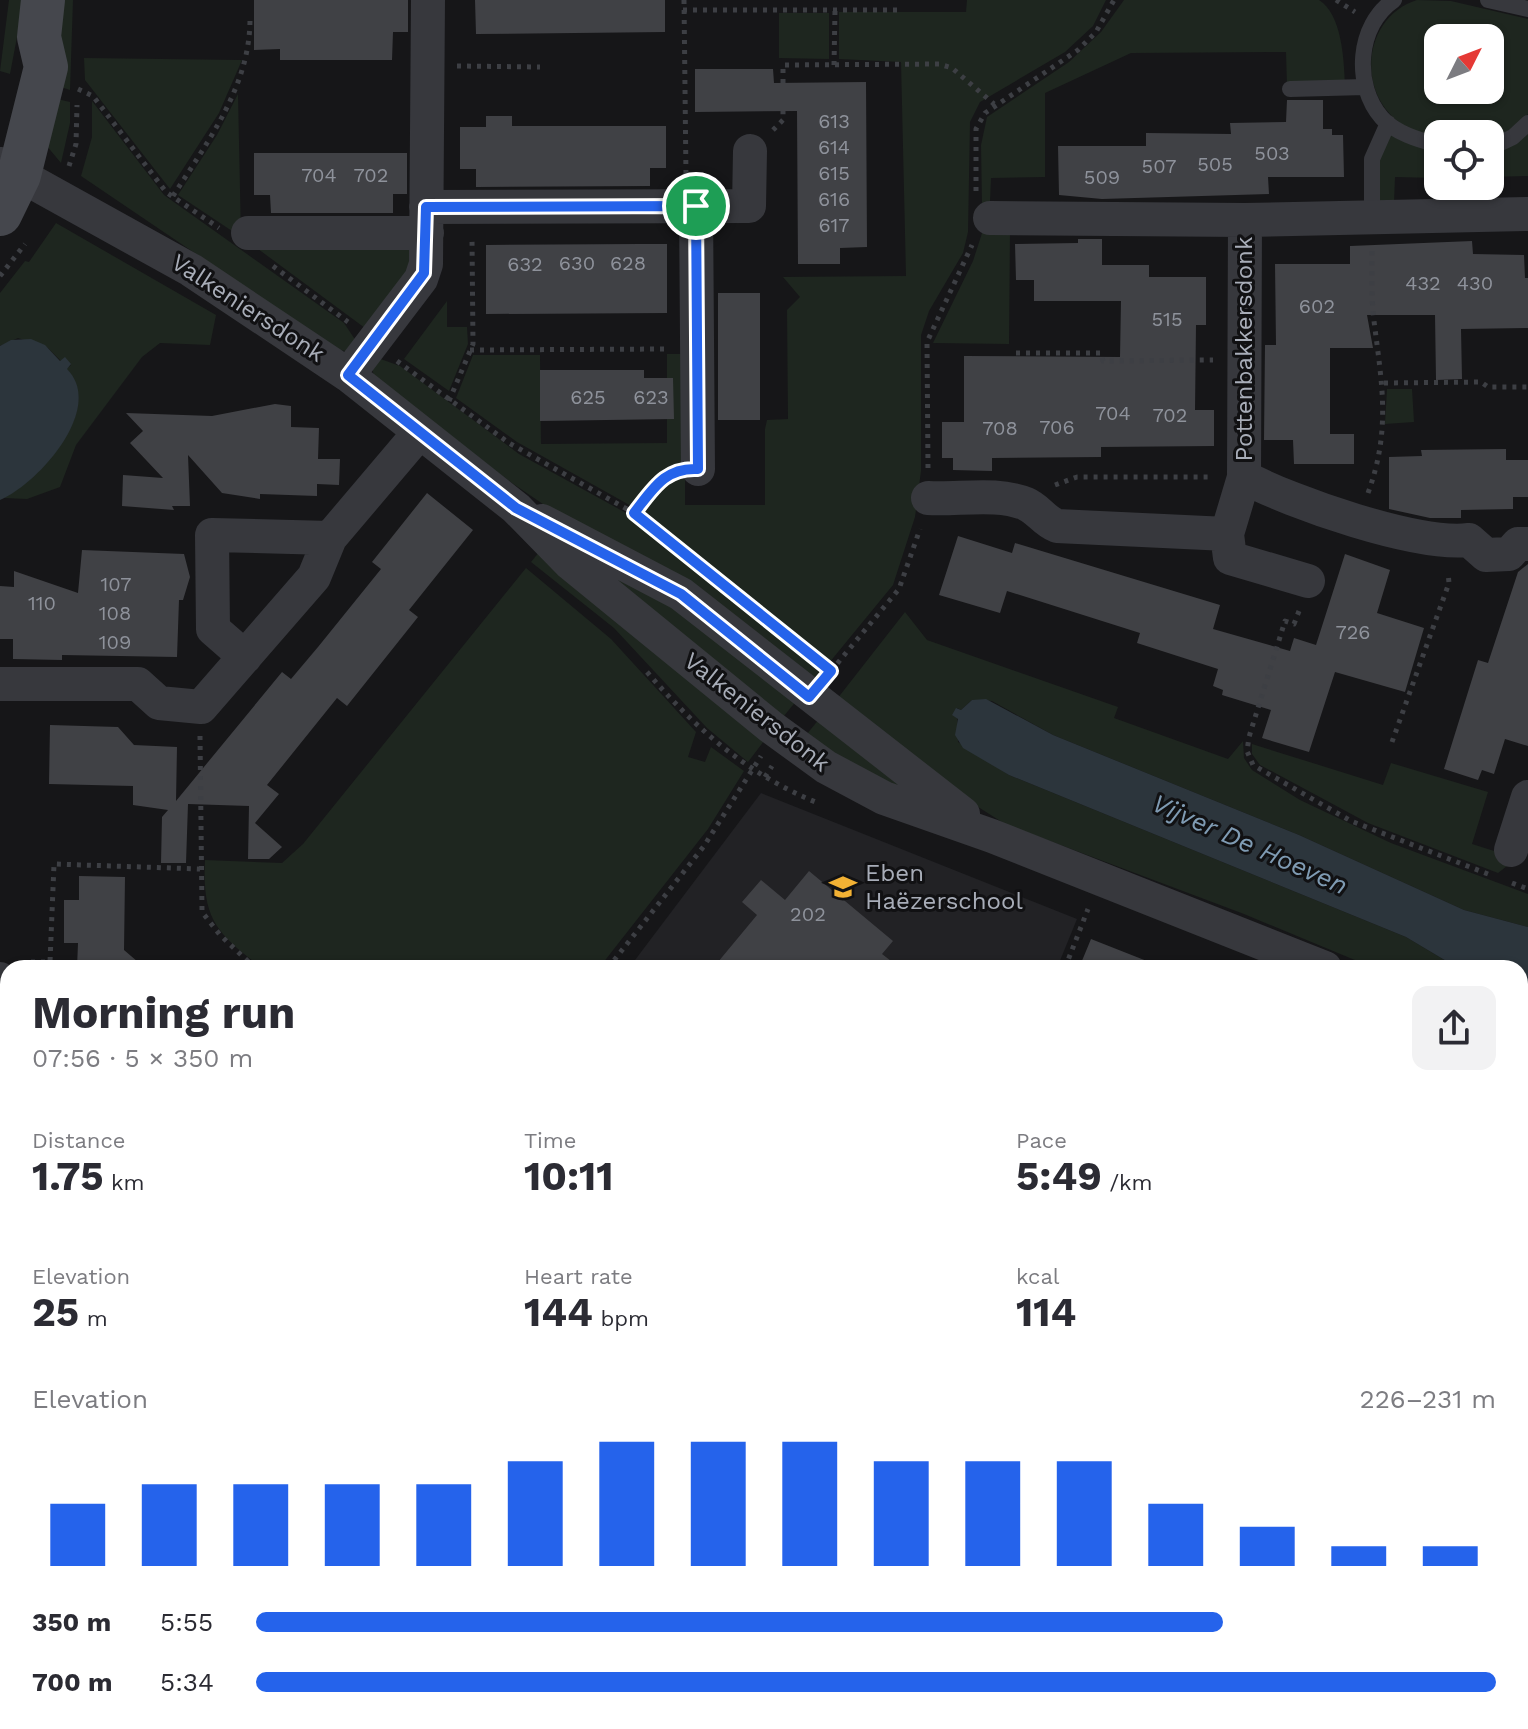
<!DOCTYPE html>
<meta charset="utf-8">
<style>
:root{--surface:#fff;--page:#f2f2f3;--text:#2b2b33;--muted:#7c7c81;--accent:#2563eb}
body{margin:0;font-family:"Work Sans",sans-serif;background:var(--page);color:var(--text);height:100vh;display:flex;flex-direction:column;font-size:30px;white-space:nowrap}
*{box-sizing:border-box;margin:0}
p{font-size:26px;color:var(--muted)}
.icon{flex:none;width:44px;height:44px;fill:none;stroke:currentColor;stroke-width:2;stroke-linecap:round;stroke-linejoin:round}
.map{position:relative;flex:1;overflow:hidden}
.panel{position:absolute;left:0px;top:960px;width:1528px;height:770px;display:flex;flex-direction:column;background:var(--surface);border-radius:24px 24px 0 0;box-shadow:0 2px 6px #0004}
.panel>*{flex:none}
.needle{width:52px;rotate:48deg}
.tools{position:absolute;left:1424px;top:24px;display:grid;gap:16px}
.tools a{display:grid;place-items:center;width:80px;height:80px;border-radius:16px;background:var(--surface);box-shadow:0 2px 6px #0004;font-size:40px}
.pin{position:absolute;display:grid;place-items:center;width:68px;height:68px;color:#fff;margin:-34px;border:4px solid #fff;border-radius:50%;box-shadow:0 2px 8px #0007}
.round{display:grid;place-items:center;flex:none;width:84px;height:84px;border-radius:16px;background:var(--page)}
.summary{display:flex;align-items:center;justify-content:space-between;height:136px;padding:0 32px}
h1{font-size:44px;font-weight:700;line-height:60px}
.figures{display:grid;grid-template-columns:repeat(3,1fr);gap:12px;height:136px;padding:8px 32px}
.figures div{display:grid;align-content:center}
.figures b{font-size:40px;font-weight:700}
.figures small{font-size:22px;font-weight:400}
.figures p{font-size:22px}
.chart{height:224px;padding:16px 32px}
.chart p{display:flex;justify-content:space-between}
.chart svg{width:100%;height:144px;margin-top:8px;stroke:var(--accent);stroke-width:6}
ul{padding:0 32px;list-style:none;font-size:26px}
li{display:grid;grid-template-columns:128px 96px 1fr;align-items:center;height:60px}
li i{height:20px;border-radius:10px;background:var(--accent)}
.map>svg:first-child{display:block}
.built{fill:#222225}
.green{fill:#1e261f;fill-rule:evenodd}
.water{fill:#2c353c}
.building{fill:#404145}
.lines{fill:none;stroke-linecap:round;stroke-linejoin:round}
.path{stroke:#3d3f44;stroke-width:5;stroke-dasharray:4 6;stroke-linecap:butt}
.lane{stroke:#37383d;stroke-width:16}
.street{stroke:#37383d;stroke-width:34}
.secondary{stroke:#45474d;stroke-width:44}
.route-casing{stroke:#fff;stroke-width:16}
.route{stroke:#2563eb;stroke-width:10}
.labels{text-anchor:middle;dominant-baseline:central;stroke-width:6;stroke-linejoin:round;paint-order:stroke}
.number-label{font-size:20px;fill:#8e929b}
.street-label{font-size:24px;fill:#a8adb8;stroke:#111113}
.poi-label{font-size:24px;fill:#a8adb8;stroke:#111113;text-anchor:start}
.water-label{font-size:26px;font-style:italic;fill:#7f9bb3;stroke:#111113}
</style>
<div class="map">
<svg width="1528" height="1729" viewBox="0 0 1528 1729">
<rect width="100%" height="100%" fill="#161618"/>
<!-- built -->
<path class="built" d="M761,793L1077,919L1057,968H629Z"/>
<!-- green -->
<path class="green" d="M9,0H24L10,74L0,71Z
M60,0H73L70,90L55,85Z
M967,0H1106L1093,26L1065,52L980,102L970,122L968,232L963,253L929,311L921,335V471L915,517L893,585L829,663L640,512L667,480L685,473V505H765V429L767,420L788,419L787,310L800,297L783,277L906,276L901,62L839,59V12H966Z
M1124,0H1319C1342,14 1344,60 1345,85L1287,86L1286,52L1131,53L1045,93V177L991,178L990,202L982,205L981,145L987,117L1069,62L1101,32Z
M1417,0L1451,1L1528,19V114L1514,129L1490,142V134H1438V140C1420,133 1401,128 1389,113C1357,77 1369,15 1417,0ZM1438,38H1490V90H1438Z
M779,13H829V59L779,58Z
M84,58L242,60L219,113L170,189L85,80Z
M238,94L241,237L178,195L217,135Z
M53,98L70,102V123L61,163L46,145Z
M92,101L164,195L344,323L358,344L346,351L338,350L81,176L92,137Z
M1528,130V176L1490,177V153Z
M1390,134L1438,151V178L1395,177L1394,203L1380,204V157Z
M56,223L216,315L210,345L160,343L142,357L76,445L60,487L27,499L4,498C39,480 106,407 66,369L71,365L61,361L48,348L18,338L0,346V293L25,261L29,262Z
M983,230H1010L1009,344L933,343L973,261Z
M399,245L420,253L369,331L254,246Z
M447,301V327H467L468,344L449,391L404,359Z
M667,354H684L685,463L662,472L633,507L517,442L456,398L473,355H540L541,444L667,443Z
M375,357L400,366L519,454L637,519L823,669L809,685L512,483L375,378L372,369Z
M1387,389H1412L1414,422L1385,424Z
M540,551L767,737L748,762L707,728L614,628L531,562Z
M585,554L647,585L797,700L779,722Z
M526,568L611,639L696,732L688,757L705,762L711,747L744,771L708,829L599,968H262C216,933 202,919 205,860L282,863L303,844Z
M905,612L927,640L1118,707L1114,718L1228,759L1243,741L1244,758L1252,770L1300,800L1391,843L1528,894V927L1464,910L1299,835L1053,735L992,701L972,700L961,710L957,708L958,742L1009,775L1406,937L1458,968H1374L1244,914L1005,824L942,784L837,699Z
M820,718L908,791L802,740Z
M1252,744L1383,785L1391,763L1488,792L1472,844L1510,856L1507,866L1498,873L1368,823L1260,765L1252,754Z
M1520,1009H1528V1104L1520,1091Z
M1528,1187V1271L1520,1251V1190Z
M1528,1374V1504L1520,1518V1425Z
M1528,1615V1729H1457L1462,1722H1520V1628Z"/>
<!-- water -->
<path class="water" d="M31,339L45,345L60,361L65,357L71,364L67,369C106,408 38,484 0,500V346L11,340Z
M986,699L1053,735L1299,835L1464,910L1528,927V1009H1520V968H1458L1406,937L1009,775L963,748L955,735L958,719L952,715L956,708L961,710L972,700Z"/>
<!-- building -->
<path class="building" d="M254,0H408V32H393L392,60H280V49L254,50Z
M475,0H665V32L476,34Z
M695,69H773L774,83L866,82L867,247L840,248V264H798L797,111L695,112Z
M1287,100H1323V129H1332V135H1343L1344,177H1268L1269,194L1102,199L1059,195L1058,146H1146V133L1231,134L1230,123L1286,122Z
M486,116H512V126H666V168H650V186L476,187V169H460V127H486Z
M254,153H407V194H393V213H271L270,195H254Z
M1078,239H1102V265H1149V277H1206V325H1196L1195,410H1214V446L1101,447V457L992,458V471L953,470V458H942V422H964V356L1120,357L1121,301H1034V280H1016L1015,244L1078,243Z
M1472,241L1473,254L1524,255L1525,278H1528V328L1461,329L1462,379L1436,380L1435,315H1367L1373,348H1330V434H1354V464H1294L1293,440H1264L1265,345H1276L1275,264H1350V246Z
M641,244H667V313L486,314V245Z
M718,293H760V420H718Z
M540,370H644V378H673L674,419L540,421Z
M275,404L291,406V427L319,428L318,459H340L339,485L317,484V496L260,494V499L222,493L188,455L190,506H172L174,510L122,506L123,475L163,478L130,443L143,431L126,413L212,416Z
M1506,449V460H1528V497H1513V509L1461,510V518H1430L1389,509V457L1422,456L1421,450Z
M427,493L473,530L409,610L418,617L347,706L337,698L267,785L279,794L255,823L282,847L269,859H248L249,806L188,804L186,863H161L162,817L168,810L133,805V786L49,784L50,725L118,727L134,745L177,747L176,801L282,672L291,679L318,647L381,569L372,562Z
M958,536L1012,553L1015,543L1220,605L1213,629L1290,651L1294,638L1316,645L1345,554L1390,570L1377,613L1424,628L1405,692L1335,672L1309,752L1262,738L1271,710L1222,695L1223,690L1213,686L1218,669L1137,643L1140,633L1007,591L1000,613L939,595Z
M82,550L184,554L190,577L183,600H179L177,657L62,655V660L13,659V639H0V586L14,587V571L78,593Z
M1528,564V746L1505,739L1494,774L1482,770L1478,780L1444,769L1478,660L1488,663L1518,572Z
M809,871L893,941L882,954L900,968H713L757,915L742,902L761,880L785,900Z
M79,876L125,877L124,950L145,968H77L78,943H64V900H79Z
M1091,939L1162,967L1161,968H1079Z"/>
<g class="lines">
<!-- path -->
<path class="path" d="M684,0L686,177
M1336,0L1355,12
M683,10H898
M834,65L835,10
M457,66L540,67
M783,83V65L939,64L952,68L994,104
M78,89L93,96L166,192L219,228
M773,130L783,120V111
M69,166L76,144L77,105
M976,191V129L985,113L1078,50L1096,32L1114,0
M173,196C208,141 250,86 250,19
M273,266L348,322
M0,276L25,244
M470,350L667,349
M1016,353H1101L1103,361L1213,360
M397,361L509,443L634,513L703,566
M1384,383L1481,382L1488,387H1528
M449,401L473,344L472,239
M928,468L927,342L972,245
M1055,485L1077,477H1211
M1368,493C1391,430 1382,385 1374,321C1371,297 1372,271 1372,246
M634,513L667,475
M1299,611L1294,624L1285,621L1249,737L1247,751L1253,765L1351,821L1488,874
M831,671L899,589L920,529
M647,672C696,729 748,775 818,803
M200,736L202,912L220,935L255,968
M1392,742L1449,583L1448,572
M765,777L772,766
M1512,883L1528,889
M31,962H50L54,864L200,869
M608,968L704,846L761,756
M1065,968L1088,909
M0,1357L8,1344
M0,1516L8,1521
M1520,1537L1528,1524
M0,1551L8,1538
M0,1700L8,1687
M1017,1722L1027,1729
M688,1729L740,1724L747,1729
M902,1729L908,1722
M1380,1729L1386,1722"/>
<!-- lane -->
<path class="lane" d="M1394,0C1357,25 1353,85 1382,118C1395,133 1419,140 1438,145
M1488,0L1528,9
M1290,89L1365,87
M1490,148L1513,137L1528,123
M1372,217V159L1388,123"/>
<!-- street -->
<path class="street" d="M0,164L191,270L348,375L516,508L570,563L771,727L826,767L884,798L992,836L1325,968
M696,206L698,469
M426,207L749,206L750,151
M990,218L1245,220
M248,233H427
M348,375L421,279L426,264L428,0
M1244,477C1292,503 1417,546 1469,540L1486,555L1509,554L1518,544H1528
M928,498C958,500 998,492 1026,504C1038,509 1044,521 1057,526L1227,534L1244,477L1245,220L1528,214
M542,521L681,594L963,814
M1227,534L1230,558L1308,581
M245,657L213,629L212,535L330,538
M0,684H138L159,703L201,707L314,577L330,538L419,433
M1511,850L1528,797
M0,979L8,985
M1520,1121L1528,1132
M0,1242L8,1247
M1520,1601L1528,1588
M547,1722L555,1729
M463,1729L469,1722
M1092,1729L1097,1722
M1440,1729L1444,1722"/>
<!-- secondary -->
<path class="secondary" d="M0,214L19,175L46,67L39,37L43,0"/>
</g>
<g class="lines">
<!-- route casing -->
<g class="route-casing">
<path id="route" d="M696,206L698,469C665,467 653,489 634,513L831,671L809,697L681,594L516,508L348,375L424,273L426,207Z"/>
</g>
<!-- route -->
<use href="#route" class="route"/>
</g>
<!-- icons -->
<defs>
<g id="school-bare" transform="scale(2.16)"><path d="M0-5L7-2L0 1L-7-2ZM-4 1L0 2.5L4 1V4Q0 6-4 4Z" fill="#f2b134" stroke="#111113" stroke-width="2.5" paint-order="stroke"/></g>
</defs>
<g fill-rule="evenodd">
<use href="#school-bare" x="843" y="887"/>
</g>
<g class="labels">
<!-- number labels -->
<g class="number-label">
<text x="834" y="121">613</text>
<text x="834" y="147">614</text>
<text x="1272" y="153">503</text>
<text x="1215" y="164">505</text>
<text x="1159" y="166">507</text>
<text x="834" y="173">615</text>
<text x="319" y="175">704</text>
<text x="371" y="175">702</text>
<text x="1102" y="177">509</text>
<text x="834" y="199">616</text>
<text x="834" y="225">617</text>
<text x="577" y="263">630</text>
<text x="628" y="263">628</text>
<text x="525" y="264">632</text>
<text x="1423" y="283">432</text>
<text x="1475" y="283">430</text>
<text x="1317" y="306">602</text>
<text x="1167" y="319">515</text>
<text x="588" y="397">625</text>
<text x="651" y="397">623</text>
<text x="1113" y="413">704</text>
<text x="1170" y="415">702</text>
<text x="1057" y="427">706</text>
<text x="1000" y="428">708</text>
<text x="116" y="584">107</text>
<text x="42" y="603">110</text>
<text x="115" y="613">108</text>
<text x="1353" y="632">726</text>
<text x="115" y="642">109</text>
<text x="808" y="914">202</text>
</g>
<!-- street labels -->
<g class="street-label">
<text transform="translate(248 308) rotate(33)">Valkeniersdonk</text>
<text transform="translate(1244 349) rotate(-90)">Pottenbakkersdonk</text>
<text transform="translate(757 712) rotate(38)">Valkeniersdonk</text>
</g>
<!-- poi labels -->
<g class="poi-label">
<text x="865" y="873">Eben<tspan x="865" dy="28">Haëzerschool</tspan></text>
</g>
<!-- water labels -->
<g class="water-label">
<text transform="translate(1250 844) rotate(24)">Vijver De Hoeven</text>
</g>
</g>
</svg>
<div class="tools">
<a><svg class="needle" viewBox="-14 -14 28 28"><path d="M0-13l5 13h-10z" fill="#e53935"/><path d="M0 13l5-13h-10z" fill="#7c7c81"/></svg></a>
<a><svg class="icon" aria-label="locate" viewBox="0 0 24 24"><circle cx="12" cy="12" r="6"/><path d="M12 2v4M12 18v4M2 12h4M18 12h4"/></svg></a>
</div>
<div class="pin" style="left:696px;top:206px;background:#1e9e55"><svg class="icon" aria-label="arrive" viewBox="0 0 24 24"><path d="M6 21V4h12l-3 4 3 4H6"/></svg></div>
<section class="panel">
<div class="summary"><div><h1>Morning run</h1><p>07:56 · 5 × 350 m</p></div><a class="round"><svg class="icon" aria-label="share" viewBox="0 0 24 24"><path d="M12 15V3M7 8l5-5 5 5M5 13v7h14v-7"/></svg></a></div>
<div class="figures">
<div><p>Distance</p><b>1.75<small> km</small></b></div>
<div><p>Time</p><b>10:11</b></div>
<div><p>Pace</p><b>5:49<small> /km</small></b></div>
</div>
<div class="figures">
<div><p>Elevation</p><b>25<small> m</small></b></div>
<div><p>Heart rate</p><b>144<small> bpm</small></b></div>
<div><p>kcal</p><b>114</b></div>
</div>
<div class="chart"><p><span>Elevation</span>226–231 m</p>
<svg viewBox="0 0 160 44" preserveAspectRatio="none"><path d="M5 44V25M15 44V19M25 44V19M35 44V19M45 44V19M55 44V12M65 44V6M75 44V6M85 44V6M95 44V12M105 44V12M115 44V12M125 44V25M135 44V32M145 44V38M155 44V38"/></svg>
</div>
<ul>
<li><b>350 m</b>5:55<i style="width:78%"></i></li>
<li><b>700 m</b>5:34<i style="width:100%"></i></li>
</ul>
</section>
</div>
